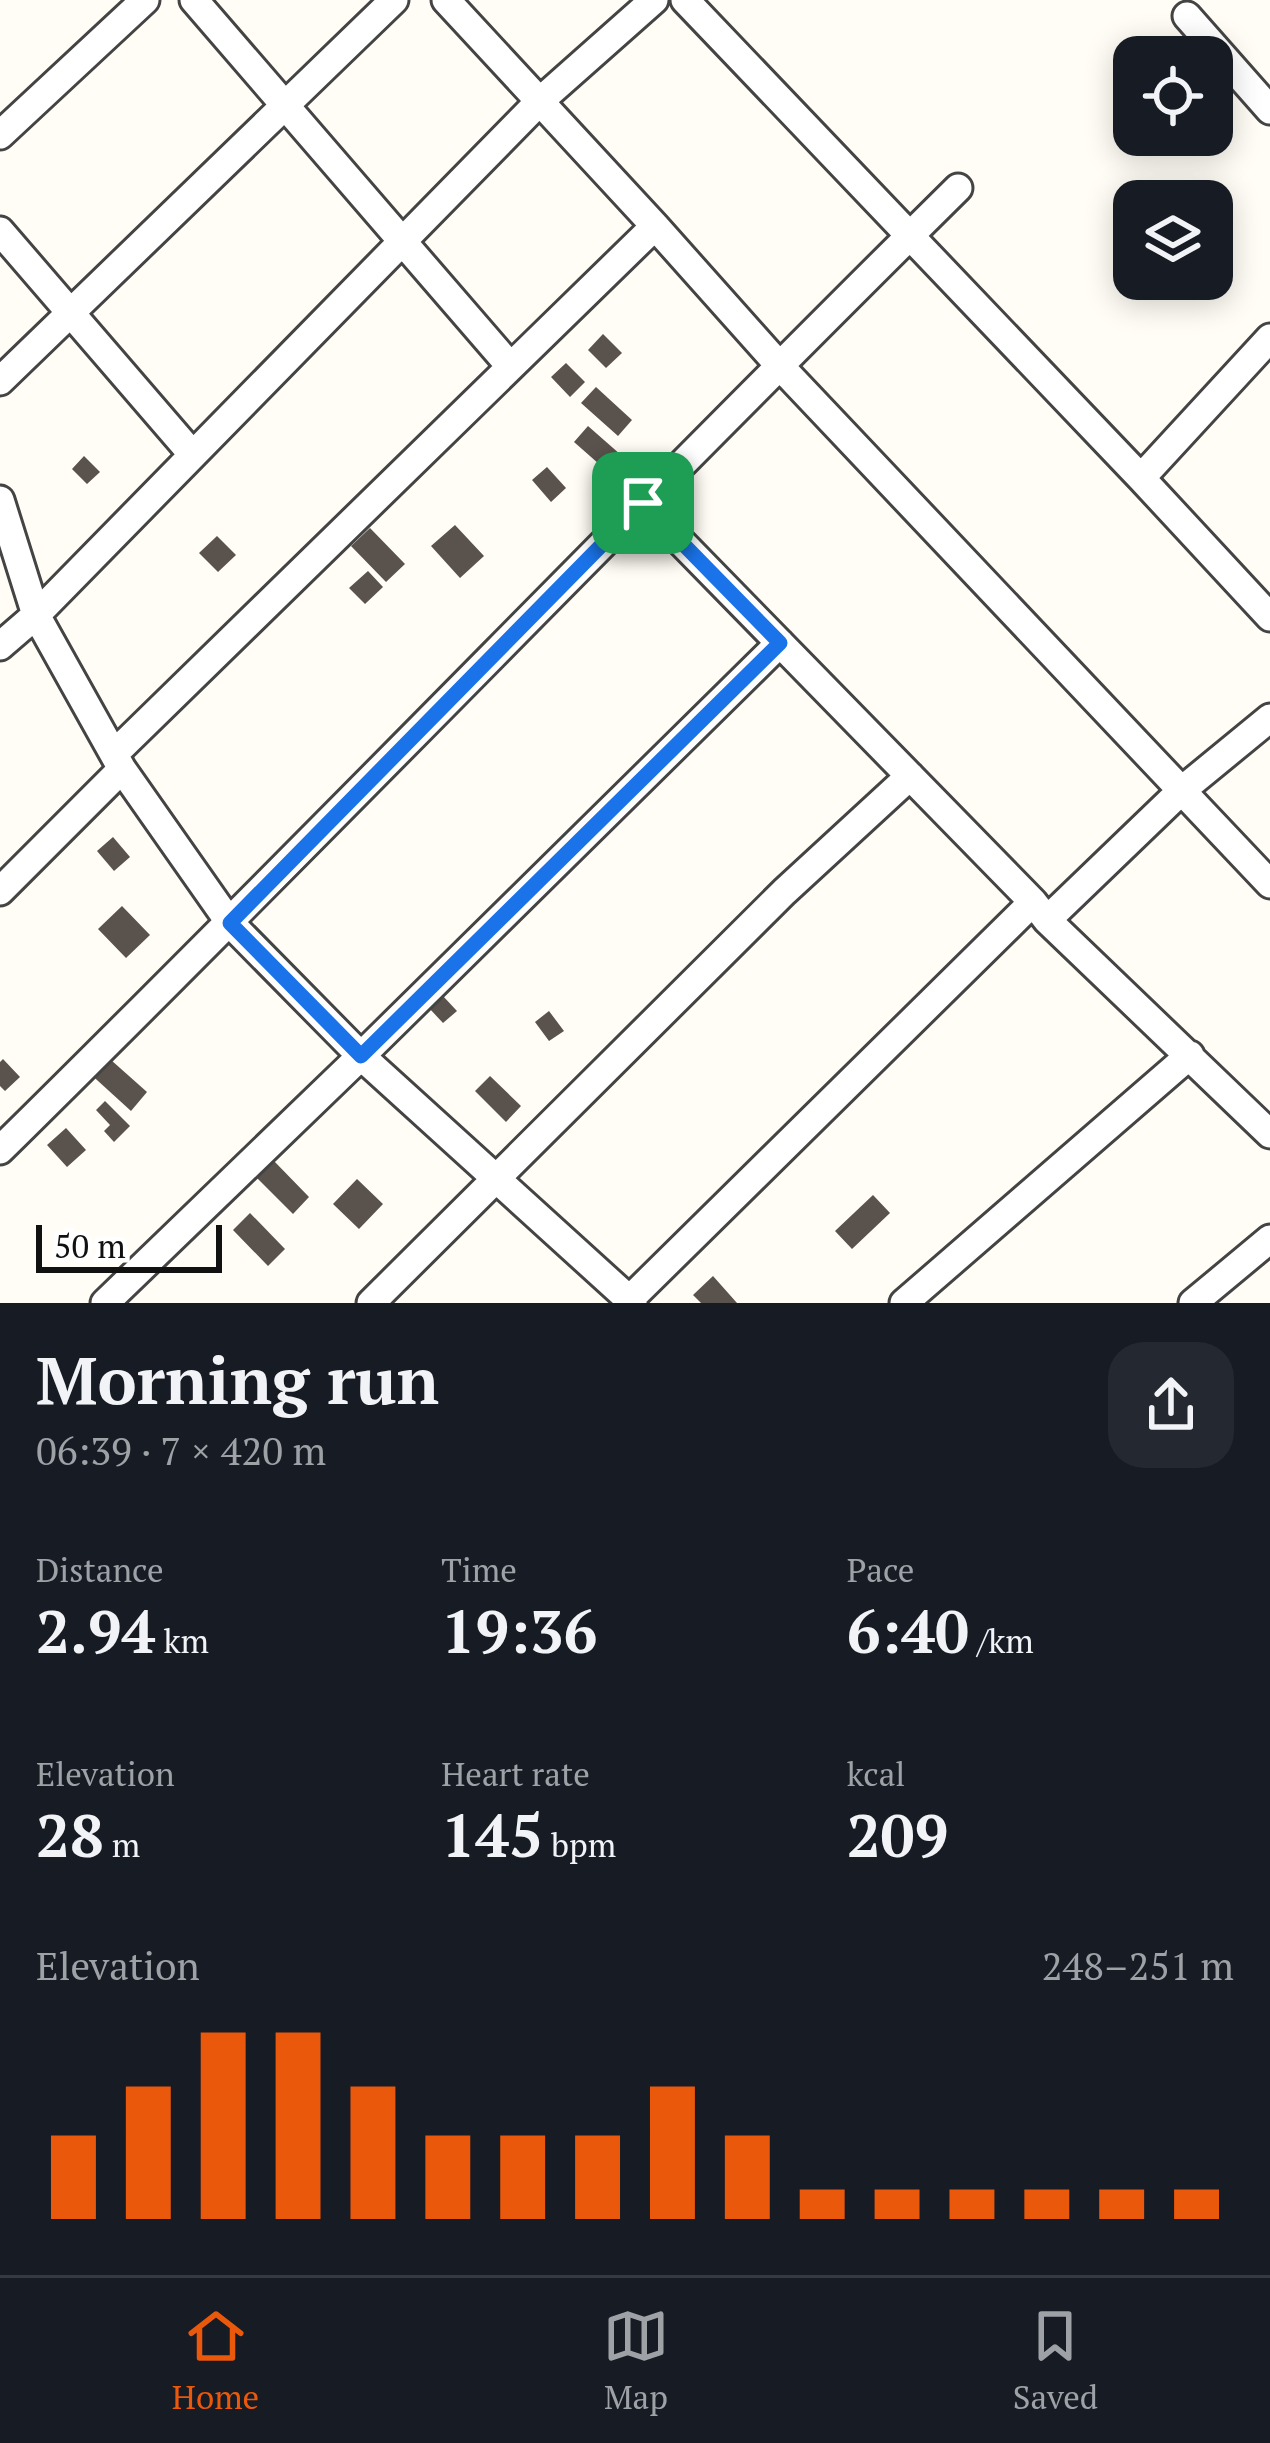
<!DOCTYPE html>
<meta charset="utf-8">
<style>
:root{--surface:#171b24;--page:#242831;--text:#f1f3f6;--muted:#9ea1a6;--line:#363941;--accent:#ea580c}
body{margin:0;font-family:"PT Serif",serif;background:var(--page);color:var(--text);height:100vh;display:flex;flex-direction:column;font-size:45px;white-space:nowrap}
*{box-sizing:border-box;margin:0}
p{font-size:39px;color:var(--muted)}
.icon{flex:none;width:66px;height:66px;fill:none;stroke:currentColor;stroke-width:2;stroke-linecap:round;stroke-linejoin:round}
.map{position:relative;height:1303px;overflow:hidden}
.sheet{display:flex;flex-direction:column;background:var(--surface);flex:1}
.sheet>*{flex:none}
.controls{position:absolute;left:1113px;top:36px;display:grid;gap:24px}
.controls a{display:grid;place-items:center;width:120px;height:120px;border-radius:24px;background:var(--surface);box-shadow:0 6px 30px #0003;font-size:60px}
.scale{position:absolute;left:36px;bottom:30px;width:186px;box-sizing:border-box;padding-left:12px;border:6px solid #111;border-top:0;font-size:33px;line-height:42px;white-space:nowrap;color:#111;-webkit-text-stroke:9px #fff;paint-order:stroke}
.pin{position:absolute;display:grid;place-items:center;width:102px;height:102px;color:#fff;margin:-51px;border-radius:24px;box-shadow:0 6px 18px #0006}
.round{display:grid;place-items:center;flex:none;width:126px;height:126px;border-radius:36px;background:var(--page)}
.head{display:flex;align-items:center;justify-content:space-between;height:204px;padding:0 36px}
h1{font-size:66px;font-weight:700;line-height:90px}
.metrics{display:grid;grid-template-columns:repeat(3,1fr);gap:18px;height:204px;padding:12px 36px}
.metrics div{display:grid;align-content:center}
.metrics b{font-size:60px;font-weight:700}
.metrics small{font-size:33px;font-weight:400}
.metrics p{font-size:33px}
.chart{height:336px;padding:24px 36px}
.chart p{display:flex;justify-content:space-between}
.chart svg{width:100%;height:216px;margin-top:12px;stroke:var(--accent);stroke-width:6}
.tabs{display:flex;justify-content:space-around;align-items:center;height:168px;border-top:3px solid var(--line);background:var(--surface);font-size:33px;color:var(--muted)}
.tabs a{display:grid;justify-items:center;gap:6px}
.tabs .active{color:var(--accent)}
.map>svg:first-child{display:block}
.building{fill:#5a524d}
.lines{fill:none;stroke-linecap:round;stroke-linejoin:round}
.minor-casing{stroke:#444;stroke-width:33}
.minor{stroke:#fff;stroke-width:27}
.route-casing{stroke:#fff;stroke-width:24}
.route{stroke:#1a73e8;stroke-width:15}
</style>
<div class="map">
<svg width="1270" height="1303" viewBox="0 0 1270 1303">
<rect width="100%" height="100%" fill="#fffdf5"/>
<!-- building -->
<path class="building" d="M603,334L622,353L606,368L588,350Z
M566,363L585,382L570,397L551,377Z
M596,387L632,420L618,436L581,403Z
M588,426L621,455L607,471L574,442Z
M84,456L100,472L87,484L72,469Z
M547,467L566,488L551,502L532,480Z
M455,525L484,556L460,578L431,546Z
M370,528L405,564L386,582L351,546Z
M217,536L236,555L218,572L199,553Z
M368,571L383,587L365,604L349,588Z
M113,837L130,857L114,871L97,851Z
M122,906L150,935L126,958L98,929Z
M442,995L457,1011L443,1023L429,1008Z
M549,1011L564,1031L549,1041L535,1022Z
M102,1052L147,1092L131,1111L86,1070Z
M3,1059L20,1077L5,1091L0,1086V1062Z
M490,1076L521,1106L506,1122L475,1091Z
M105,1101L130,1126L114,1142L104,1131L110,1125L96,1110Z
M66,1128L86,1150L67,1167L47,1145Z
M274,1161L309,1197L293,1214L257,1178Z
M357,1179L383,1204L359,1229L333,1204Z
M873,1195L890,1213L852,1249L835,1231Z
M250,1213L285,1249L268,1266L233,1230Z
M713,1276L737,1303H701L693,1295Z"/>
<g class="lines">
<!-- minor casing -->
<g class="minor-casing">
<path id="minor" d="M194,0L510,366
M446,0L655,226L778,364L1270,884
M685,0L1141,478L1270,617
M1187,16L1270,110
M0,135L145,0
M0,231L193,455
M0,381L394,0
M1141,478L1270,338
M0,500L36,615L122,769L230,923L361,1056L633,1303
M643,503L1033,902L1047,920L1270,1134
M0,646L36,615L540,101L654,0
M114,754L655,226
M0,891L122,769
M1047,920L1181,791L1270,718
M0,1150C322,833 636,506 958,188
M105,1303L361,1056L780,643
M371,1303L784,892L910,776
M626,1303L1033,902
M904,1303L1190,1055
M1193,1303L1270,1239"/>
</g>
<!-- minor -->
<use href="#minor" class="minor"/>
</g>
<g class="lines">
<!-- route casing -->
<g class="route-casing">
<path id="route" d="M643,503L780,643L361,1056L230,923Z"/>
</g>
<!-- route -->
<use href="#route" class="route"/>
</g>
</svg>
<div class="controls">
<a><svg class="icon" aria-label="locate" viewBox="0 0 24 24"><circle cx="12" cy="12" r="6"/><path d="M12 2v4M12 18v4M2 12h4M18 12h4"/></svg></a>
<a><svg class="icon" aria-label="layers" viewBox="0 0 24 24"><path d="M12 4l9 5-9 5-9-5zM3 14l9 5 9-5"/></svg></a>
</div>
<div class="scale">50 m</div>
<div class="pin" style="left:643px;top:503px;background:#1e9e55"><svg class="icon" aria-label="arrive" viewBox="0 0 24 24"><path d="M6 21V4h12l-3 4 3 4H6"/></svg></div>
</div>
<section class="sheet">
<div class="head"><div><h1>Morning run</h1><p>06:39 · 7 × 420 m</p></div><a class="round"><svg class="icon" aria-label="share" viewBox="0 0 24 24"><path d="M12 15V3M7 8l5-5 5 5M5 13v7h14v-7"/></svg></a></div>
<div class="metrics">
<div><p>Distance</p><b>2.94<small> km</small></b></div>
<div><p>Time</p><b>19:36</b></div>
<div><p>Pace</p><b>6:40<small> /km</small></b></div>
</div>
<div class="metrics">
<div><p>Elevation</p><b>28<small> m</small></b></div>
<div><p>Heart rate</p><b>145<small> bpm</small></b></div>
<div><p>kcal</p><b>209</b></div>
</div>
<div class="chart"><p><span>Elevation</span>248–251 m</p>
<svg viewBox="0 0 160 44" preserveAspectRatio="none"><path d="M5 44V27M15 44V17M25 44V6M35 44V6M45 44V17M55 44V27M65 44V27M75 44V27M85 44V17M95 44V27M105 44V38M115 44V38M125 44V38M135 44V38M145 44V38M155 44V38"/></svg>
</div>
</section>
<nav class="tabs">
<a class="active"><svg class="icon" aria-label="home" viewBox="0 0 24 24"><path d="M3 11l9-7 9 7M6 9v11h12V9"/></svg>Home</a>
<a><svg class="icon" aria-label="map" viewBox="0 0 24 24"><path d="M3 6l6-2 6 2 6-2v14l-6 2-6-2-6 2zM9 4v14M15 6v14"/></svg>Map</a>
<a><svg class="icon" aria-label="saved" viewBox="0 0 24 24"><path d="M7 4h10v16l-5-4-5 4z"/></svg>Saved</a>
</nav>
